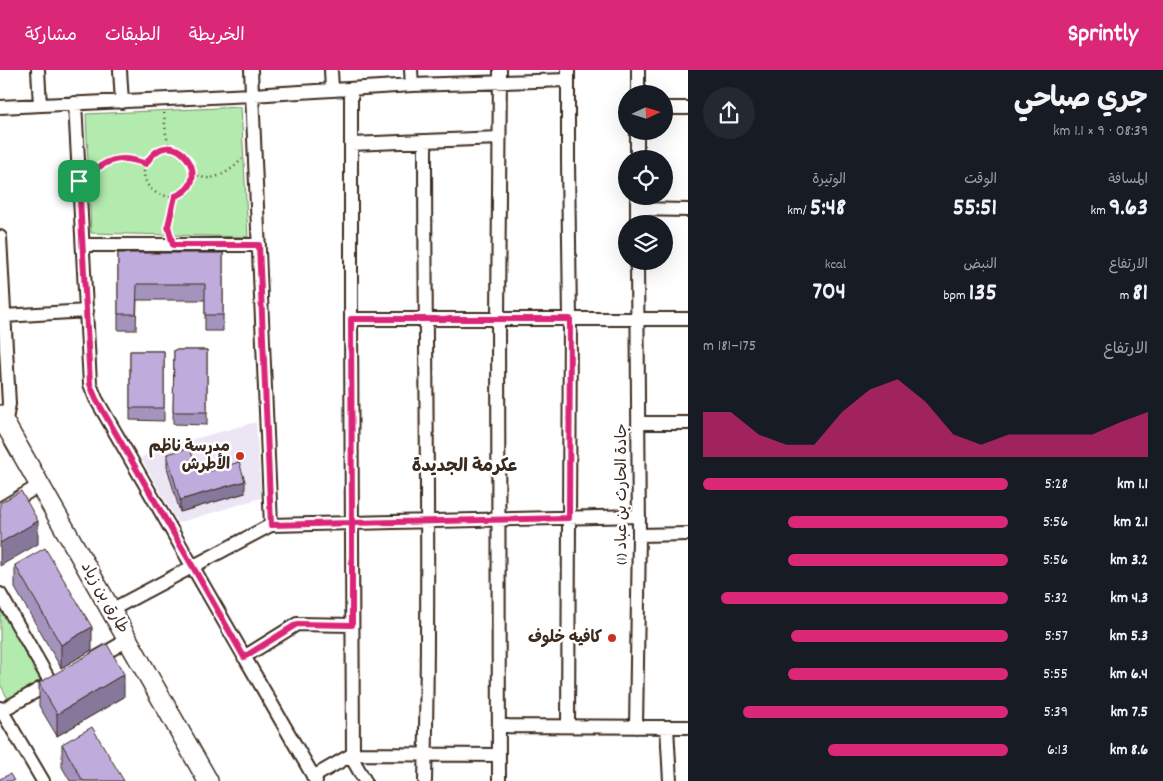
<!DOCTYPE html>
<html lang="ar">
<meta charset="utf-8">
<style>
:root{--surface:#171b24;--page:#242831;--text:#f1f3f6;--muted:#9ea1a6;--accent:#db2777}
body{margin:0;font-family:Dekko,"Playpen Sans Arabic",sans-serif;background:var(--page);color:var(--text);direction:rtl;height:100vh;display:flex;flex-direction:column;font-size:19px;white-space:nowrap}
*{box-sizing:border-box;margin:0}
p{font-size:16px;color:var(--muted)}
.icon{flex:none;width:28px;height:28px;fill:none;stroke:currentColor;stroke-width:2;stroke-linecap:round;stroke-linejoin:round}
.map{position:relative;flex:1;overflow:hidden;direction:ltr}
.details{display:flex;flex-direction:column;background:var(--surface);width:475px}
.details>*{flex:none}
.needle{width:32px;rotate:86deg}
.buttons{position:absolute;left:618px;top:15px;display:grid;gap:10px}
.buttons a{display:grid;place-items:center;width:55px;height:55px;border-radius:50%;background:var(--surface);box-shadow:0 5px 20px #0002;font-size:25px}
.pin{position:absolute;display:grid;place-items:center;width:42px;height:42px;color:#fff;margin:-21px;border-radius:10px;box-shadow:0 2px 8px #0006}
.round{display:grid;place-items:center;flex:none;width:52px;height:52px;border-radius:26px;background:var(--page)}
.summary{display:flex;align-items:center;justify-content:space-between;height:85px;padding:0 15px}
h1{font-size:28px;font-weight:700;line-height:38px}
.metrics{display:grid;grid-template-columns:repeat(3,1fr);gap:8px;height:85px;padding:5px 15px}
.metrics div{display:grid;align-content:center}
.metrics b{font-size:25px;font-weight:700}
.metrics small{font-size:14px;font-weight:400}
.metrics p{font-size:14px}
.chart{height:140px;padding:10px 15px}
.chart p{display:flex;justify-content:space-between}
.chart svg{width:100%;height:90px;margin-top:5px;fill:var(--accent);opacity:.7}
ul{padding:0 15px;list-style:none;font-size:16px}
li{display:grid;grid-template-columns:80px 60px 1fr;align-items:center;height:38px}
li i{height:12px;border-radius:6px;background:var(--accent)}
header{display:flex;align-items:center;gap:30px;box-sizing:border-box;height:70px;padding:0 25px;background:var(--accent);color:#fff}
header strong{font-size:24px}
nav{display:flex;gap:28px;margin-inline-start:auto;font-size:18px}
main{display:flex;flex:1;min-height:0}
.map>svg:first-child{display:block}
.built{fill:#ece6f4}
.green{fill:#b3eaad;stroke:#778a66}
.lines{fill:none;stroke-linecap:round;stroke-linejoin:round}
.street-casing{stroke:#3b2a1e;stroke-width:16}
.secondary-casing{stroke:#3b2a1e;stroke-width:22}
.path{stroke:#3b2a1e;stroke-width:2.5;stroke-dasharray:1 4;stroke-linecap:butt}
.street{stroke:#fff;stroke-width:12}
.secondary{stroke:#fff;stroke-width:19}
.wall{fill:#a494bd;stroke:#3b2a1e}
.shaded-wall{fill:#86789a;stroke:#3b2a1e}
.building{fill:#bfacdc;stroke:#3b2a1e}
.route-casing{stroke:#fff;stroke-width:10}
.route{stroke:#db2777;stroke-width:6}
.poi-dot{fill:#c8321e;stroke:#fff;stroke-width:2}
.labels{text-anchor:middle;dominant-baseline:central;stroke-width:5;stroke-linejoin:round;paint-order:stroke}
.poi-label{font-size:16px;font-weight:bold;fill:#3b2a1e;stroke:#fff;text-anchor:end}
.street-label{font-size:16px;fill:#3b2a1e;stroke:#fff}
.neighbourhood-label{font-size:18px;font-weight:bold;fill:#3b2a1e;stroke:#fff}
</style>
<header>
<strong>Sprintly</strong>
<nav><a>الخريطة</a><a>الطبقات</a><a>مشاركة</a></nav>
</header>
<main>
<section class="details">
<div class="summary"><div><h1>جري صباحي</h1><p>08:39 · 9 × 1.1 km</p></div><a class="round"><svg class="icon" aria-label="share" viewBox="0 0 24 24"><path d="M12 15V3M7 8l5-5 5 5M5 13v7h14v-7"/></svg></a></div>
<div class="metrics">
<div><p>المسافة</p><b>9.63<small> km</small></b></div>
<div><p>الوقت</p><b>55:51</b></div>
<div><p>الوتيرة</p><b>5:48<small> /km</small></b></div>
</div>
<div class="metrics">
<div><p>الارتفاع</p><b>81<small> m</small></b></div>
<div><p>النبض</p><b>135<small> bpm</small></b></div>
<div><p>kcal</p><b>704</b></div>
</div>
<div class="chart"><p><span>الارتفاع</span>175–181 m</p>
<svg viewBox="0 0 160 44" preserveAspectRatio="none"><path d="M0 44V22L10 22L20 33L30 38L40 38L50 22L60 11L70 6L80 17L90 33L100 38L110 33L120 33L130 33L140 33L150 27L160 22V44z"/></svg>
</div>
<ul>
<li><b>1.1 km</b>5:28<i style="width:100%"></i></li>
<li><b>2.1 km</b>5:56<i style="width:72%"></i></li>
<li><b>3.2 km</b>5:56<i style="width:72%"></i></li>
<li><b>4.3 km</b>5:32<i style="width:94%"></i></li>
<li><b>5.3 km</b>5:57<i style="width:71%"></i></li>
<li><b>6.4 km</b>5:55<i style="width:72%"></i></li>
<li><b>7.5 km</b>5:39<i style="width:87%"></i></li>
<li><b>8.6 km</b>6:13<i style="width:59%"></i></li>
</ul>
</section>
<div class="map">
<svg width="688" height="711" viewBox="0 0 688 711">
<rect width="100%" height="100%" fill="#fff"/>
<filter id="ink" filterUnits="userSpaceOnUse"><feTurbulence type="fractalNoise" baseFrequency=".02" numOctaves="2"/><feDisplacementMap in="SourceGraphic" scale="10" xChannelSelector="R" yChannelSelector="G"/><feConvolveMatrix kernelMatrix="1 2 1 2 8 2 1 2 1" color-interpolation-filters="sRGB"/></filter>
<g filter="url(#ink)">
<!-- built -->
<path class="built" d="M256,352L261,428L178,453L141,388L153,380Z"/>
<!-- green -->
<path class="green" d="M241,37L248,167L91,163L86,44Z
M0,538L41,611L8,629L0,614Z"/>
<g class="lines">
<!-- street casing -->
<g class="street-casing">
<path id="street" d="M38,0L40,35
M120,0L122,32
M251,0L271,455
M331,0L332,20
M411,0L412,15
M638,24V0
M75,33L90,314L96,329L316,711
M0,37L252,25L412,15L568,10
M664,38H688
M425,71C425,284 430,498 425,711
M351,74L499,68
M637,89V61
M637,126V154
M637,139L688,140
M0,167L9,334L5,355
M83,175H259
M4,246L87,241
M351,249H688
M638,353H688
M0,439L40,415
M639,465L688,464
M0,524L51,613
M111,540L271,455L639,446
M244,587L297,554L352,555
M96,588L128,570
M0,638L43,711
M1,641L54,611
M499,656L688,657
M568,656L570,249L568,92V0
M636,657L639,465L637,191
M667,657L670,711
M313,707L353,684L351,249V19
M365,711L353,690V684L498,685
M499,711L498,249L500,0"/>
</g>
<!-- secondary casing -->
<g class="secondary-casing">
<path id="secondary" d="M0,345L208,711"/>
</g>
<!-- path -->
<path class="path" d="M164,43L166,65L170,78
M144 102a24 24 0 1 1 48 0a24 24 0 1 1-48 0Z
M91,103C111,89 122,84 145,94
M193,104C197,105 201,107 205,108C219,109 233,99 242,89
M170,163L169,156L175,126"/>
<!-- street -->
<use href="#street" class="street"/>
<!-- secondary -->
<use href="#secondary" class="secondary"/>
</g>
<!-- wall -->
<path class="wall" d="M118,183H223V261H205V230H137L136,260H118Z
M174,280H207V355L173,354Z
M130,281H164V351L130,350Z
M167,384L198,405L245,423L180,442L167,397Z
M15,495L92,580L61,598L15,518Z
M39,613L124,627L57,666L39,636Z
M62,674L124,711H70L62,697Z"/>
<!-- shaded-wall -->
<path class="shaded-wall" d="M245,411V423L180,442V430Z
M38,451V474L0,496V473Z
M92,557V580L61,598V575Z
M124,604V627L57,666V644Z"/>
<!-- building -->
<path class="building" d="M118,183H223V245H205V214H137L136,244H118Z
M174,280H207V342H173Z
M130,281H164V338H130Z
M190,378L198,405L239,392L245,411L180,430L167,384Z
M21,421L38,451L0,473V433Z
M45,478L92,557L61,575L15,495Z
M107,574L124,604L57,644L39,613Z
M92,657L124,711H83L62,674Z
M10,704L14,711H0V709Z"/>
</g>
<g class="lines" filter="url(#ink)">
<!-- route casing -->
<g class="route-casing">
<path id="route" d="M79,111L90,314L96,329L193,497L244,587L297,554L352,555V453L569,448L570,249H351L352,453L271,455L259,175H173L168,156L175,126C218,112 172,48 146,94C115,82 104,93 79,111"/>
</g>
<!-- route -->
<use href="#route" class="route"/>
</g>
<!-- markers -->
<g class="poi-dot">
<circle cx="240" cy="386" r="5"/>
<circle cx="612" cy="568" r="5"/>
</g>
<g class="labels">
<!-- poi labels -->
<g class="poi-label">
<text x="230" y="377">مدرسة ناظم<tspan x="230" dy="18">الأطرش</tspan></text>
<text x="602" y="568">كافيه خلوف</text>
</g>
<!-- street labels -->
<g class="street-label">
<text transform="translate(622 424) rotate(-90)">جادة الحارث بن عباد (1)</text>
<text transform="translate(104 528) rotate(60)">طارق بن زياد</text>
</g>
<!-- neighbourhood labels -->
<g class="neighbourhood-label">
<text x="465" y="397">عكرمة الجديدة</text>
</g>
</g>
</svg>
<div class="buttons">
<a><svg class="needle" viewBox="-14 -14 28 28"><path d="M0-13l5 13h-10z" fill="#e53935"/><path d="M0 13l5-13h-10z" fill="#9ea1a6"/></svg></a>
<a><svg class="icon" aria-label="locate" viewBox="0 0 24 24"><circle cx="12" cy="12" r="6"/><path d="M12 2v4M12 18v4M2 12h4M18 12h4"/></svg></a>
<a><svg class="icon" aria-label="layers" viewBox="0 0 24 24"><path d="M12 4l9 5-9 5-9-5zM3 14l9 5 9-5"/></svg></a>
</div>
<div class="pin" style="left:79px;top:111px;background:#1e9e55"><svg class="icon" aria-label="arrive" viewBox="0 0 24 24"><path d="M6 21V4h12l-3 4 3 4H6"/></svg></div>
</div>
</main>
